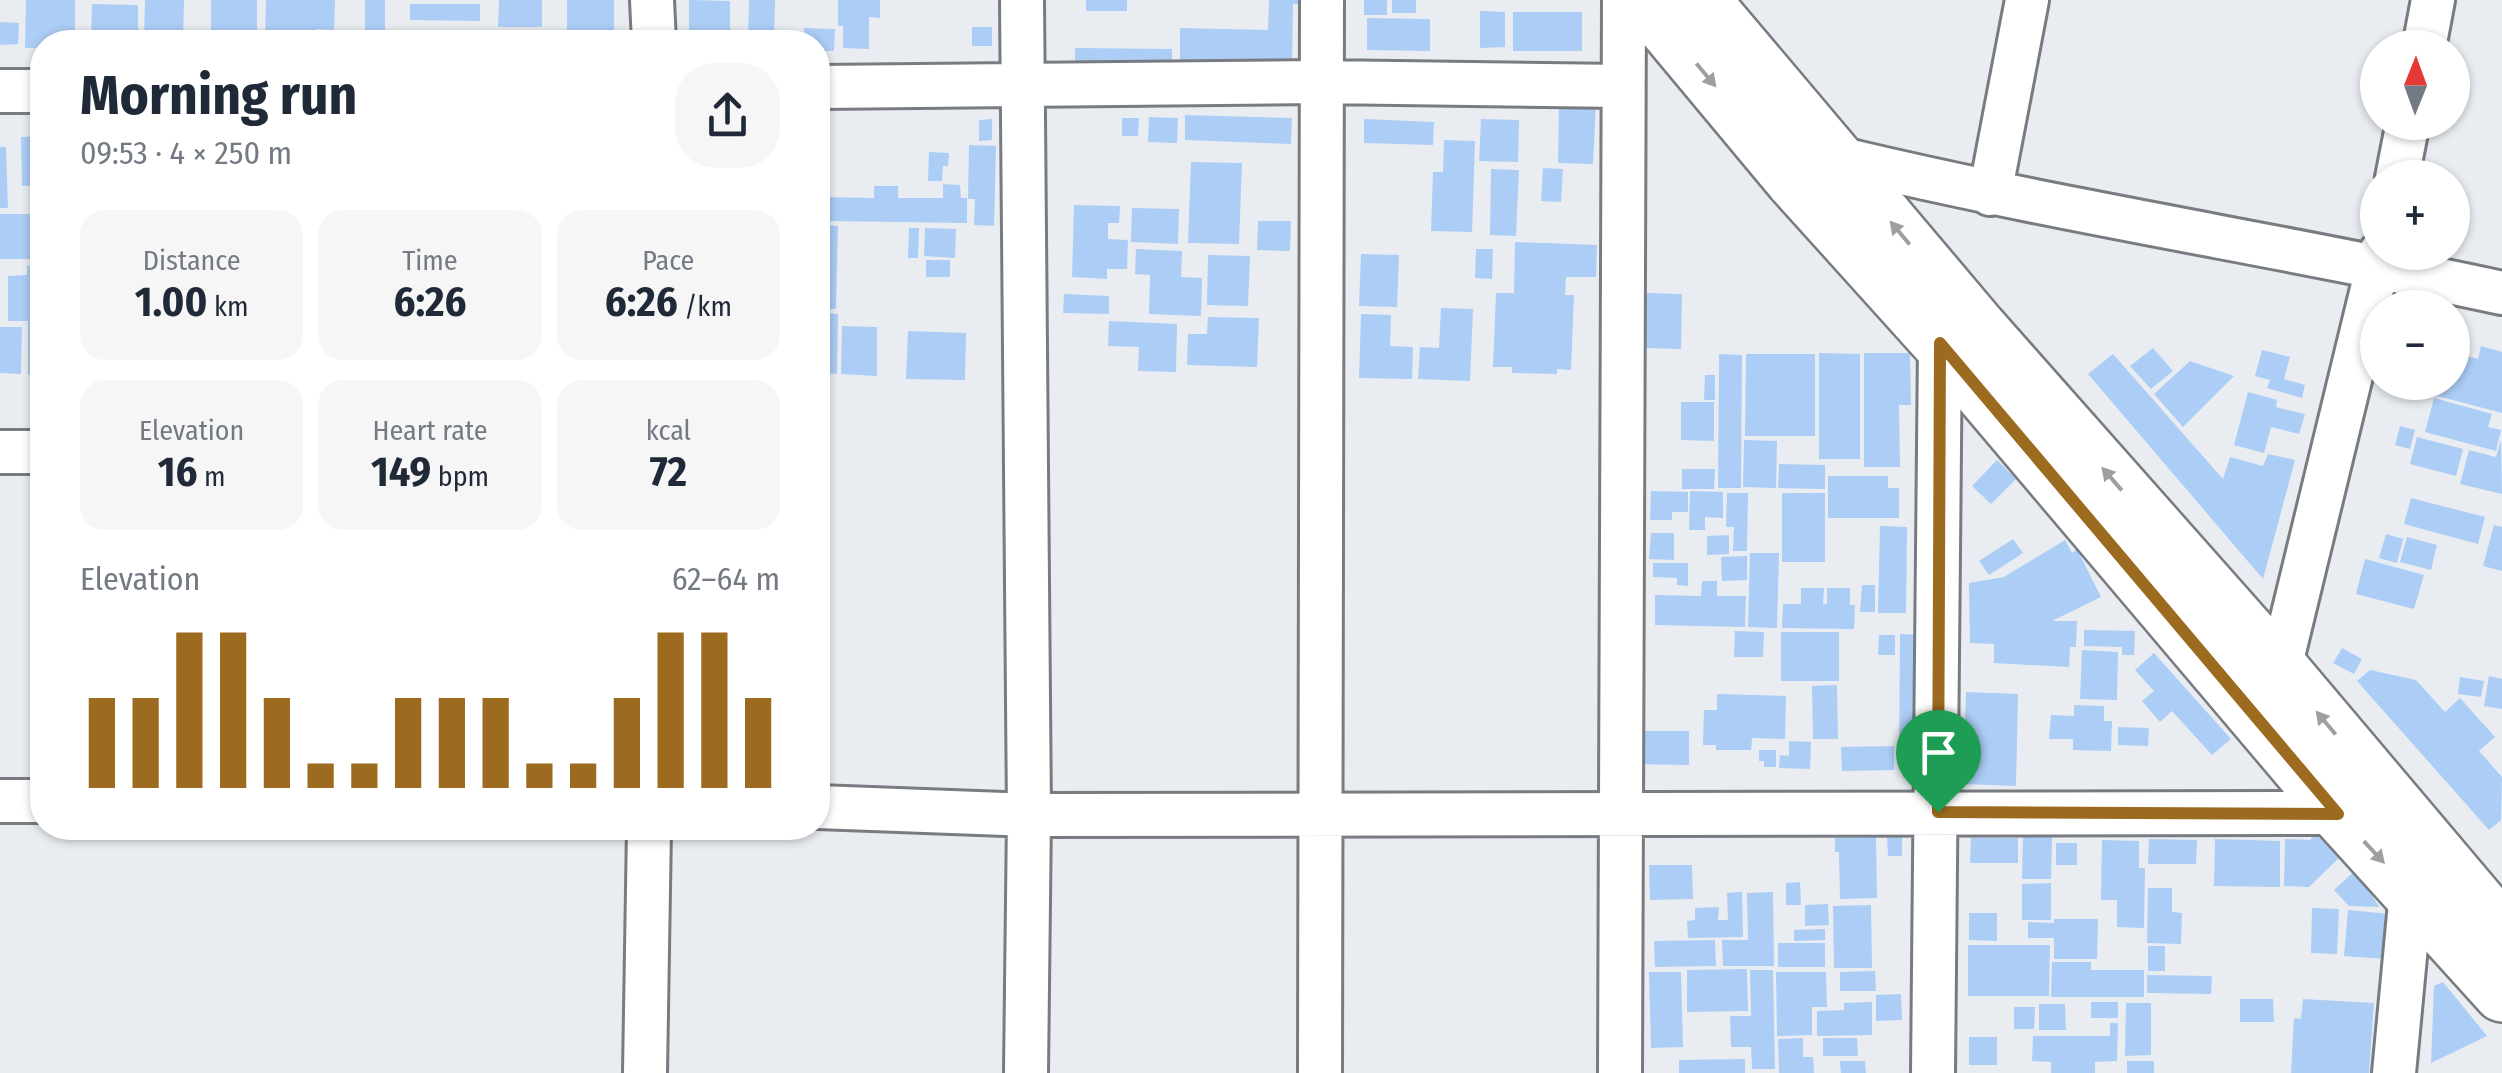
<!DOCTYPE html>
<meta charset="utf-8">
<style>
:root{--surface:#fff;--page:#f6f6f7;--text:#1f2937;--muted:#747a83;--accent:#9c6b1f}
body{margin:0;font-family:"Fira Sans Condensed",sans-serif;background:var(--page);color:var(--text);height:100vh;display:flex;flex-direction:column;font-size:38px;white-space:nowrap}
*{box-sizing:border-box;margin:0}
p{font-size:32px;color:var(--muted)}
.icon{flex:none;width:55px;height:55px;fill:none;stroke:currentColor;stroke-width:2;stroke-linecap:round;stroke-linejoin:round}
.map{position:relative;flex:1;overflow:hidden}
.panel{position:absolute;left:30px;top:30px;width:800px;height:810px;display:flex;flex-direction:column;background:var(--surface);border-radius:40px;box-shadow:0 2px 8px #0004}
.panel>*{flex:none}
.needle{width:65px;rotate:1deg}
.controls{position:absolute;left:2360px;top:30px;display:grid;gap:20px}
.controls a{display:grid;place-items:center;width:110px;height:110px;border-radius:50%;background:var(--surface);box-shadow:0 2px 8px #0004;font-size:50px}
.pin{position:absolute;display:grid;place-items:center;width:85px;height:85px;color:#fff;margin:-102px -42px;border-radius:50% 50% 50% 0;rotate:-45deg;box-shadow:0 0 10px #0007}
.pin .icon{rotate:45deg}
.round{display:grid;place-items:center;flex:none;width:105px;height:105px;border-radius:40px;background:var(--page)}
.overview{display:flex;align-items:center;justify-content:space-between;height:170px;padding:0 50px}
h1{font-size:55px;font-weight:700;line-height:75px}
.figures{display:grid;grid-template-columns:repeat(3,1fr);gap:15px;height:170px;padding:10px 50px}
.figures div{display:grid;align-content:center;border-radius:25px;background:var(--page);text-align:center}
.figures b{font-size:42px;font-weight:700}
.figures small{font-size:28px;font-weight:400}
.figures p{font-size:28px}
.chart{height:280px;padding:20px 50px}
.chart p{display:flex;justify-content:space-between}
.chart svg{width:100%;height:180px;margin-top:10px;stroke:var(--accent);stroke-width:6}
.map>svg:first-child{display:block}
.building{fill:#accdf5}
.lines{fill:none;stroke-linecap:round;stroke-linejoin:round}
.minor-casing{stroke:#787b7f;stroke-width:48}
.secondary-casing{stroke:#787b7f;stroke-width:60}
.minor{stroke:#fff;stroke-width:42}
.secondary{stroke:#fff;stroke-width:55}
.oneway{fill:#9e9fa0}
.route-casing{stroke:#fff;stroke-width:20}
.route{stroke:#9c6b1f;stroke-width:12}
</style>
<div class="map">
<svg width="2502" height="1073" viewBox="0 0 2502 1073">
<rect width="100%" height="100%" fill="#e9edf2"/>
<!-- building -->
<path class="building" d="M26,0H75V42H42V48H25Z
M145,0H184L183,41H144Z
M211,0H257V42H211Z
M266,0H335L334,30L316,29V42H265Z
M365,0H385V42H365Z
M499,0H542V27H498Z
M567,0H614V32H567Z
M689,0L730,1V42H689Z
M749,0H775L774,42H748Z
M838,0H880V18L869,17V49L843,48V26H838Z
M1086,0H1127V11H1086Z
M1269,0H1309V4H1293L1292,67L1180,65V28L1268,30Z
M1364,0H1387V15H1364Z
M1392,0H1416V13H1392Z
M92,4L138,5V42H91Z
M410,4H480V21L410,20Z
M1480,11L1505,12V47L1480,48Z
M1513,12H1582V51H1513Z
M1367,18L1430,19V51L1367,50Z
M0,22L19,23L18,44L0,45Z
M972,27H992V46H972Z
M804,28L835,29L834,51H818V42H804Z
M1075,48L1172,49V66L1075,65Z
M1559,101L1596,102L1593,164L1558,163Z
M1185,115L1292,118L1291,144L1185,140Z
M1149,117L1178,118L1177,143L1148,142Z
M1122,118H1139L1138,136H1122Z
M992,119V140L979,141V120Z
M1364,119L1434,122L1433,145L1364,143Z
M1481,119L1519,120L1518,162L1479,161Z
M818,131H823L821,225H818Z
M42,136V185L22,186L21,137Z
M1444,140L1475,141L1472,232L1431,231L1433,172H1443Z
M969,145L996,146L994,226L974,225L975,199H968Z
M0,147H6L8,208H0Z
M929,152L949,153L948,166H943L942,181H928Z
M1191,162L1242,163L1239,244L1188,243Z
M1543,168L1563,169L1561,202L1541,201Z
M1491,169L1519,170L1516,236L1490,235Z
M943,184L960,185L961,198H967V223L826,221V197L874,198V186H898V198H943Z
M1074,205L1120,206L1119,223H1108V239L1128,240L1127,269H1107V279L1072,277Z
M1132,208L1179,209L1178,244L1131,242Z
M0,214H42V259H0Z
M1258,221H1291L1290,251L1257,250Z
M818,225L838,226L836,309H818Z
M909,228H919L918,258H908Z
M925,228L956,229L955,258L924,256Z
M1515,242L1597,245L1596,277H1566L1565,295H1574L1571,370L1557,369V374L1512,373V367H1493L1496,293H1514Z
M1136,249L1182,251L1181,277L1202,278L1201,316L1149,314L1150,275L1135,274Z
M1476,249H1493L1492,279L1475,278Z
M1361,254L1399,255L1397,307L1359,306Z
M1208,255L1250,256L1248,306L1207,305Z
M926,260H950V277H926Z
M27,266H42V375H28V321H8V276L27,275Z
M1646,293L1682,294L1681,349L1645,348Z
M1064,294L1109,296V314L1063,313Z
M1441,308L1473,309L1470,381L1418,379L1420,347L1439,348Z
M818,313L838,314L837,374L818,373Z
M1361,314L1391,315L1390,346L1413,347L1412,379L1359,378Z
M1208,317L1259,318L1257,367L1187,365L1188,334H1207Z
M1109,321L1177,324L1176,372L1138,371L1139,347L1108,346Z
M842,326L877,327V376L841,374Z
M0,327H22L21,374L0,373Z
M908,331L966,333L965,380L906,379Z
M2481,346L2502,352V413L2430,394L2433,382H2452V352L2478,359Z
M2153,348L2173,371L2151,389L2130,366Z
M2262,350L2290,357L2284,379L2305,385L2302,398L2267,388L2270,380L2255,376Z
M1819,353L1860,354V459H1819Z
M1864,353H1910L1911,405H1899L1900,467H1864Z
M1719,354L1742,355L1741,488H1718Z
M1746,354H1815V436H1745Z
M2113,354L2223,479L2230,457L2263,466L2268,454L2295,460L2263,579L2088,374Z
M2190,361L2234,376L2183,427L2154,394Z
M1705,375H1715V400H1704Z
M2248,392L2277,400L2276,407L2305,414L2299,434L2271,427L2264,453L2234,445Z
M2434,398L2492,414L2488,427L2501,430L2496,451L2425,432Z
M1681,402H1714V441L1681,440Z
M2400,426L2415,430L2410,449L2395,445Z
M2417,437L2463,449L2456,476L2410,464Z
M1744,440L1777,441L1776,488L1743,487Z
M2501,440L2502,494L2460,484L2469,450L2496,457Z
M1997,460L2016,479L1991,504L1972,486Z
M1779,464L1825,465V489L1778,488Z
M1682,469H1715L1714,489H1682Z
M1828,476H1888V488H1899V518H1828Z
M1651,491L1688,492V512H1672V520H1650Z
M1690,491L1723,492V518L1705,517V530H1689Z
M1727,493H1748L1747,551H1733L1734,527H1726Z
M1782,493H1825V562H1782Z
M2411,498L2485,517L2478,544L2404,524Z
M2494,525L2502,527V571L2483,566Z
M1880,526L1907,527L1906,613H1878Z
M1651,533H1674V560L1649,559Z
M2386,534L2403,539L2397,563L2379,558Z
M1729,535V554L1707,555V536Z
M2407,537L2437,545L2431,570L2400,562Z
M2013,539L2023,553L1989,575L1979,561Z
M2065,540L2072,553L2077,549L2101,597L2052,621H2077L2076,647H2070L2069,667L1994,663V644L1970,643L1969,583L2004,577Z
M1750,553H1779L1777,628L1748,627Z
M1747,556V580L1722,581L1721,557Z
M2365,559L2424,575L2414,609L2356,594Z
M1653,563H1688V586L1677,585V578L1653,577Z
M1702,581H1717V596H1746L1745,627L1655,625V595L1701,596Z
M1862,585H1875V612H1860Z
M1801,588H1824L1823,604H1827V588H1850V605H1855L1854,629L1782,628L1783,604H1801Z
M2084,630L2135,631L2134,655H2122V647L2084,646Z
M1735,631L1764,632L1763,657H1734Z
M1781,632H1839V681H1781Z
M1900,634L1925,635L1924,767H1899Z
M1879,635H1895V655H1878Z
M2342,648L2362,659L2354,674L2333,663Z
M2082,650L2118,652L2117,700L2080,699Z
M2154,653L2231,739L2212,755L2172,711L2160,722L2142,701L2154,691L2135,670Z
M2370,670L2416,680L2445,712L2460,698L2495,737L2479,751L2502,777L2501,820L2489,830L2357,681Z
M2489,676L2502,679V709L2484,706Z
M2460,677L2484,681L2481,697L2458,694Z
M1837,685L1838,739H1813L1812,686Z
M1966,692L2018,694L2016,786L1963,784Z
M1717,694L1786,696L1785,739L1752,738L1751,750H1716V745H1703L1704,710H1717Z
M2074,705L2104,706V721H2112L2111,751L2073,750V739H2049L2051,715L2074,716Z
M2118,727L2149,728L2148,746L2118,745Z
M1628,731H1689V765L1628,764Z
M1789,741L1811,742L1810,769L1779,768L1780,755L1789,756Z
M1894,746V770L1842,771L1841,747Z
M1759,750H1776V767H1764V761H1759Z
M2316,833L2340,857L2309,887L2284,886L2285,839L2310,840Z
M1887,836H1902V856H1888Z
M1876,837L1877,898L1840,899L1839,852H1835V838Z
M2023,837H2052L2051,879H2022Z
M1971,838H2018V863H1970Z
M2149,839L2197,840L2196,864H2148Z
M2215,839L2280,841V887L2214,886Z
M2102,840L2139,841V868H2145L2144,928L2117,927V900H2101Z
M2056,843H2077V865H2056Z
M1649,865H1692L1693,899L1650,900Z
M2356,870L2379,907L2349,906L2334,890Z
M1800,882L1801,905H1786V883Z
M2051,883V920H2022V884Z
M2148,888H2172V912L2182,913L2181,944L2147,943Z
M1742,892L1743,937L1688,938L1687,921L1695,920V908L1719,907L1718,920H1728L1727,893Z
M1773,892L1774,966H1723L1722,940H1748L1747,893Z
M1828,904L1829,925L1805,926V905Z
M1871,905L1872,968H1834L1833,906Z
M2312,908L2339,909L2337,954L2311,953Z
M2348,910L2390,914L2386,959L2344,956Z
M1969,913H1997V941L1969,940Z
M2054,919H2098L2097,959H2054V938H2028V922L2054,923Z
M1825,929V940L1794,941V930Z
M1715,940L1716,966L1655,967L1654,941Z
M1778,943H1825V967H1778Z
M1968,945H2050L2049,996H1968Z
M2148,946H2165V971H2148Z
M2052,962H2091V970H2144V997H2051Z
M1747,969L1748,1011L1687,1012V970Z
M1750,970H1773L1775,1069H1752L1751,1047H1731L1730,1016H1751Z
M1875,971L1876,991H1840V972Z
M1649,972H1681L1683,1047L1651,1048Z
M1776,972H1826L1827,1007H1812V1035L1777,1036Z
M2147,975L2212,976L2211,994L2147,993Z
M2443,982L2487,1036L2431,1063L2434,986Z
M1901,994L1902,1020L1876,1021V995Z
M2240,999H2273L2274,1022H2240Z
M2303,999L2374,1003L2369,1073H2291L2294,1018L2301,1019Z
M1872,1002V1035L1817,1036V1011L1844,1010V1003Z
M2091,1002H2118V1018H2091Z
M2126,1003H2151V1055L2125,1056Z
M2039,1004H2065L2066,1030H2039Z
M2014,1007H2035L2034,1029H2014Z
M2110,1023H2118L2117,1061L2095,1062V1073H2051V1062L2032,1061L2033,1036H2110Z
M1969,1037H1997V1065H1969Z
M1803,1038V1057H1813L1814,1073H1779L1778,1039Z
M1823,1038H1857L1858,1056H1823Z
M1745,1059V1073H1679V1060Z
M1840,1061H1865L1866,1073H1841Z
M2127,1061H2154V1073H2127Z"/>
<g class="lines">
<!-- minor casing -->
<g class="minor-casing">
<path id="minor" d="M652,0L654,42
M1022,0L1029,815L1026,1073
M2424,48L2433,0
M818,87L1323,82L1623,86
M0,91H42
M1838,158C2058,211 2281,245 2502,293
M2397,178L2408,122
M1990,194L2027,0
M0,452H42
M2280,668L2381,252
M0,801H42
M818,807L1029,815L2338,813
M645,1073L649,828
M1320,1073L1322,0
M1620,1073L1624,0
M1933,1073L1940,343
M2394,1073L2411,893"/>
</g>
<!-- secondary casing -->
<g class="secondary-casing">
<path id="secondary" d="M1643,0L1793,180L1940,343L2338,813L2502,994
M1702,0L1979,328L2280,668L2502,931"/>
</g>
<!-- minor -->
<use href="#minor" class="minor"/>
<!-- secondary -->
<use href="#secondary" class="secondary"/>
</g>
<!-- one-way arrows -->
<defs><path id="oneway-solid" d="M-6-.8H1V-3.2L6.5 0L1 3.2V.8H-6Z" transform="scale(2.5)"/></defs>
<g class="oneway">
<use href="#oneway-solid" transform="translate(1706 75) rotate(50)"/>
<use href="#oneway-solid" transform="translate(1900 233) rotate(-130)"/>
<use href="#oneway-solid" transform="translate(2112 479) rotate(-131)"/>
<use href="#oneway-solid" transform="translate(2326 723) rotate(-130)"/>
<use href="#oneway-solid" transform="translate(2374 852) rotate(47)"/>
</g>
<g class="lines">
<!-- route casing -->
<g class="route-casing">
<path id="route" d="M1940,343L2338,814L1938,812Z"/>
</g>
<!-- route -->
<use href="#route" class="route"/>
</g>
</svg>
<div class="controls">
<a><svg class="needle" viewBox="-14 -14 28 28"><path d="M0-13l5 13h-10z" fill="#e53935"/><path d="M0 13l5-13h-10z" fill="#747a83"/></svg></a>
<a>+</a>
<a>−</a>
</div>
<div class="pin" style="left:1938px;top:812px;background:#1e9e55"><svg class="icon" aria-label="arrive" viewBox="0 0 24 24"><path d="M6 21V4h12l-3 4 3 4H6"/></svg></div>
<section class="panel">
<div class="overview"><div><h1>Morning run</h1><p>09:53 · 4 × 250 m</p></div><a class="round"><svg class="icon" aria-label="share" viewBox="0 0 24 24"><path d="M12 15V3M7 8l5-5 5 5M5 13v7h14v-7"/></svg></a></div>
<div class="figures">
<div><p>Distance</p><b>1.00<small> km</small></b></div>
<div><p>Time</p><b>6:26</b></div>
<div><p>Pace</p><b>6:26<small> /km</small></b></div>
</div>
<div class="figures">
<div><p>Elevation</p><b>16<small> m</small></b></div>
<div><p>Heart rate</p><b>149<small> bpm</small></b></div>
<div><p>kcal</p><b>72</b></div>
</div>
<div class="chart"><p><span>Elevation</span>62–64 m</p>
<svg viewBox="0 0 160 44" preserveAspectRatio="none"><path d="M5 44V22M15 44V22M25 44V6M35 44V6M45 44V22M55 44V38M65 44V38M75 44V22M85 44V22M95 44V22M105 44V38M115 44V38M125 44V22M135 44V6M145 44V6M155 44V22"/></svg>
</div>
</section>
</div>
